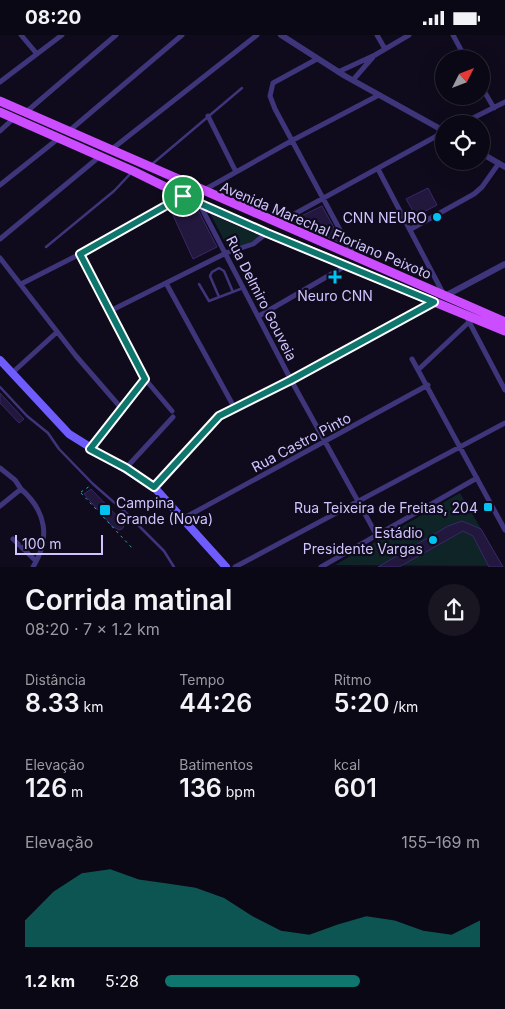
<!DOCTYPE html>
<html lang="pt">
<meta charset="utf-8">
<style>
:root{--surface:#0b0815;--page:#191622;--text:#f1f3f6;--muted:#9a9aa0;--line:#2b2934;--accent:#0f766e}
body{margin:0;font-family:Inter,sans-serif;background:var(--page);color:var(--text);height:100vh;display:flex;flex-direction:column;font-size:19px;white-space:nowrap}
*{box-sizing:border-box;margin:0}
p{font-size:16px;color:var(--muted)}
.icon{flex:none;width:28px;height:28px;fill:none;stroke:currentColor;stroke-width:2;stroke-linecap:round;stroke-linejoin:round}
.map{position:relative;height:532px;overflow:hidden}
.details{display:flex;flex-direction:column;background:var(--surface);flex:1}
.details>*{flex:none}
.needle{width:32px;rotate:48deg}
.buttons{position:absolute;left:435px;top:15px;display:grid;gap:10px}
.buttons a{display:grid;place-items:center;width:55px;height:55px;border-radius:50%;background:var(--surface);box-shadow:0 5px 20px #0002,0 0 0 1px var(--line);font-size:25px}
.scale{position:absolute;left:15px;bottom:12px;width:88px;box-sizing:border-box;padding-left:5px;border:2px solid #d1c5ff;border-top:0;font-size:14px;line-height:18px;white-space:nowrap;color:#d1c5ff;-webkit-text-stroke:4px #0f0b1c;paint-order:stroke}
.pin{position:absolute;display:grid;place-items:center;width:42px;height:42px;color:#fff;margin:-21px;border:2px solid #fff;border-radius:50%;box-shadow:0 1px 5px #0007}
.round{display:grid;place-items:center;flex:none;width:52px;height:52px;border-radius:26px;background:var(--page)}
.overview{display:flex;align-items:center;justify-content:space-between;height:85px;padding:0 25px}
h1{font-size:28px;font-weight:600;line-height:38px}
.figures{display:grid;grid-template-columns:repeat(3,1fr);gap:8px;height:85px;padding:5px 25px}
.figures div{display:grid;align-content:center}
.figures b{font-size:25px;font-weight:600}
.figures small{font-size:14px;font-weight:400}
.figures p{font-size:14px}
.chart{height:140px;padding:10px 25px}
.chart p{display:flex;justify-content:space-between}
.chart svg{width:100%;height:90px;margin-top:5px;fill:var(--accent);opacity:.7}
ul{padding:0 25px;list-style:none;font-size:16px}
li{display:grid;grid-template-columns:80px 60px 1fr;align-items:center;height:38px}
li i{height:12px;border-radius:6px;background:var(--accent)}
.status{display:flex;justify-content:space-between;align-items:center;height:35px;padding:0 25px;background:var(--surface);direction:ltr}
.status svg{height:14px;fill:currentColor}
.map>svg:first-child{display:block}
.green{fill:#0e2426}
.building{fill:#22173d;stroke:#3b2869}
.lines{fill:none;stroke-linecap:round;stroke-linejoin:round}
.path{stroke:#2ba9ad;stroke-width:1;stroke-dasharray:2.5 4;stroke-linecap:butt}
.service{stroke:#3e357b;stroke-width:2.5}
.minor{stroke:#3e357b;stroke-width:5}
.tertiary{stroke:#3e357b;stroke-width:6}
.secondary{stroke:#6f5cff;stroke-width:8}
.primary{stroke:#cc4cff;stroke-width:9}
.route-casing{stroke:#fff;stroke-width:10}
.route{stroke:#0f766e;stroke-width:6}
.poi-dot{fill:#00c3f0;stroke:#0f0b1c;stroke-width:2}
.labels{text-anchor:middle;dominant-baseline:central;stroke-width:4.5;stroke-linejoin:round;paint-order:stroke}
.poi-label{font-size:14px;fill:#d1c5ff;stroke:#0f0b1c;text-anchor:end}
.street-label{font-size:14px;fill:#d1c5ff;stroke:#0f0b1c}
</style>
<div class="status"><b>08:20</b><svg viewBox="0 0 49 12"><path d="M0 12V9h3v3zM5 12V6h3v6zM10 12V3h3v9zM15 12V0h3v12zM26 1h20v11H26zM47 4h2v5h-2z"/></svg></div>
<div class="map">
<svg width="505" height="532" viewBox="0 0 505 532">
<rect width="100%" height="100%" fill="#0f0b1c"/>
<!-- green -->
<path class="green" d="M210,178L261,201L231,219Z
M460,458L503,531L335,530Z"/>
<!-- building -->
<path class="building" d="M428,153L437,170L416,181L406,164Z
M188,170L198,175L217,212L193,224L172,178Z
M322,171L343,209L291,186Z
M0,358L24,384L19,388L0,368Z
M91,454L121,485L120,486L124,491L122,494L119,495L112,491L84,459Z
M462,486L481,494L503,532H489L473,501L463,496L399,532H378L448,491Z"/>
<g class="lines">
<!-- path -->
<path class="path" d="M81,457L90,451
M81,458L133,514"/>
<!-- service -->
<path class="service" d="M151,130L242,53
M46,212L114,156L132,137
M199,249L209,266L243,253
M219,262L210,241L212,237L219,233L224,236L233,257
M0,352L27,381L48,398L59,414L93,449L124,476L164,516L174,532"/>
<!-- minor -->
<path class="minor" d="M21,0L37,19
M377,0L385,14
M453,0L466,24
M317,24L273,48L270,61L275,74L354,221
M338,37L375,20L409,0
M353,45L373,22
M0,47L62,0
M481,51L494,73
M25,78L116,0
M208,81L236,137
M461,89L505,67
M0,96L13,84
M69,96L182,0
M112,114L257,0
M378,134L444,260
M0,150L59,103
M204,155L293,105L379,60
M200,170L291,345L376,499
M278,188L444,97
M411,194L474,159L482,152L499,128
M0,204L99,122
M80,219L145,344L172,376
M0,223L76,321L122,374
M166,248L234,372
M21,249L80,219L182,161
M110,276L226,218L253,209L267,198
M259,281L347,230
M466,281L505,355
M412,324L505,495
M419,334L469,287
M12,338L57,297
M90,414L145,344
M0,433L15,445L21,454
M126,433L173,382
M154,452L219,381L291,345L434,267
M0,471L21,454C46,476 51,503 33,532
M184,483L428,350
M13,504L36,526
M235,532L505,388
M321,532L477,443"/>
<!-- tertiary -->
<path class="tertiary" d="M281,0L345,41L444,96
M481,118L505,132
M445,261L505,229"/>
<!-- secondary -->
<path class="secondary" d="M0,325L69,399L154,452L226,532"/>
<!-- primary -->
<path class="primary" d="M0,66L505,287
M0,77L133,136L200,169L267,198L505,296"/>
</g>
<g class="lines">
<!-- route casing -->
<g class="route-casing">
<path id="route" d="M183,161L267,198L434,267L291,345L219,381L154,452L126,433L90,414L145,344L80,219Z"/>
</g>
<!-- route -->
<use href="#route" class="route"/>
</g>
<!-- markers -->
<g class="poi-dot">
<circle cx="437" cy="182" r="5"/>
<path d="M332.5 234.5h5v5h5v5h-5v5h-5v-5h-5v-5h5z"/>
<rect x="483" y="467" width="10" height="10" rx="2.5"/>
<rect x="99" y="469" width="12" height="12" rx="2.5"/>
<circle cx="433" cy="505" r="5"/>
</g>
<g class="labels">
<!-- poi labels -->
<g class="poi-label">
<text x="427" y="182">CNN NEURO</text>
<text x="335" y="260" text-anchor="middle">Neuro CNN</text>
<text x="116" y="467" text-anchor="start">Campina<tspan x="116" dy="16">Grande (Nova)</tspan></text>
<text x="478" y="472">Rua Teixeira de Freitas, 204</text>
<text x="423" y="497">Estádio<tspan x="423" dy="16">Presidente Vargas</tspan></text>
</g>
<!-- street labels -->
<g class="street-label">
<text transform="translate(326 195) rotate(23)">Avenida Marechal Floriano Peixoto</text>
<text transform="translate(262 263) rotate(63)">Rua Delmiro Gouveia</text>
<text transform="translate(301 407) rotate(-28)">Rua Castro Pinto</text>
</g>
</g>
</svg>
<div class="buttons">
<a><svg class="needle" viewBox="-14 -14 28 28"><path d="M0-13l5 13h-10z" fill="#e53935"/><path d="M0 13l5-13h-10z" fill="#9a9aa0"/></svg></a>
<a><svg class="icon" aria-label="locate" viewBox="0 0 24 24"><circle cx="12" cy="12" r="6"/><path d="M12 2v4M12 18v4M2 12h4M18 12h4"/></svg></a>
</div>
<div class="scale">100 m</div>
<div class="pin" style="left:183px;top:161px;background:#1e9e55"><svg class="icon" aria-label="arrive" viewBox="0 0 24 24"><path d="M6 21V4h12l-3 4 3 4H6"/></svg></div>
</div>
<section class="details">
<div class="overview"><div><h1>Corrida matinal</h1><p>08:20 · 7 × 1.2 km</p></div><a class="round"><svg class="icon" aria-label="share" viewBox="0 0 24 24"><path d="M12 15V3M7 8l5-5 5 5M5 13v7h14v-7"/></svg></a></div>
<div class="figures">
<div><p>Distância</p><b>8.33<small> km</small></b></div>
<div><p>Tempo</p><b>44:26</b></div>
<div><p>Ritmo</p><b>5:20<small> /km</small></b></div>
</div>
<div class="figures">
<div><p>Elevação</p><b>126<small> m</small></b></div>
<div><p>Batimentos</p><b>136<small> bpm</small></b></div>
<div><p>kcal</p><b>601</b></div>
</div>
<div class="chart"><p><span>Elevação</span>155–169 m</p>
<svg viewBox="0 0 160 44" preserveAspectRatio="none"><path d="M0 44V31L10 17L20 8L30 6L40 11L50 13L60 15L70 20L80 29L90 36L100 38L110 33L120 29L130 31L140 36L150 38L160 31V44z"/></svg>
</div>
<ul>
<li><b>1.2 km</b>5:28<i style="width:62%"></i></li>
</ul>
</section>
